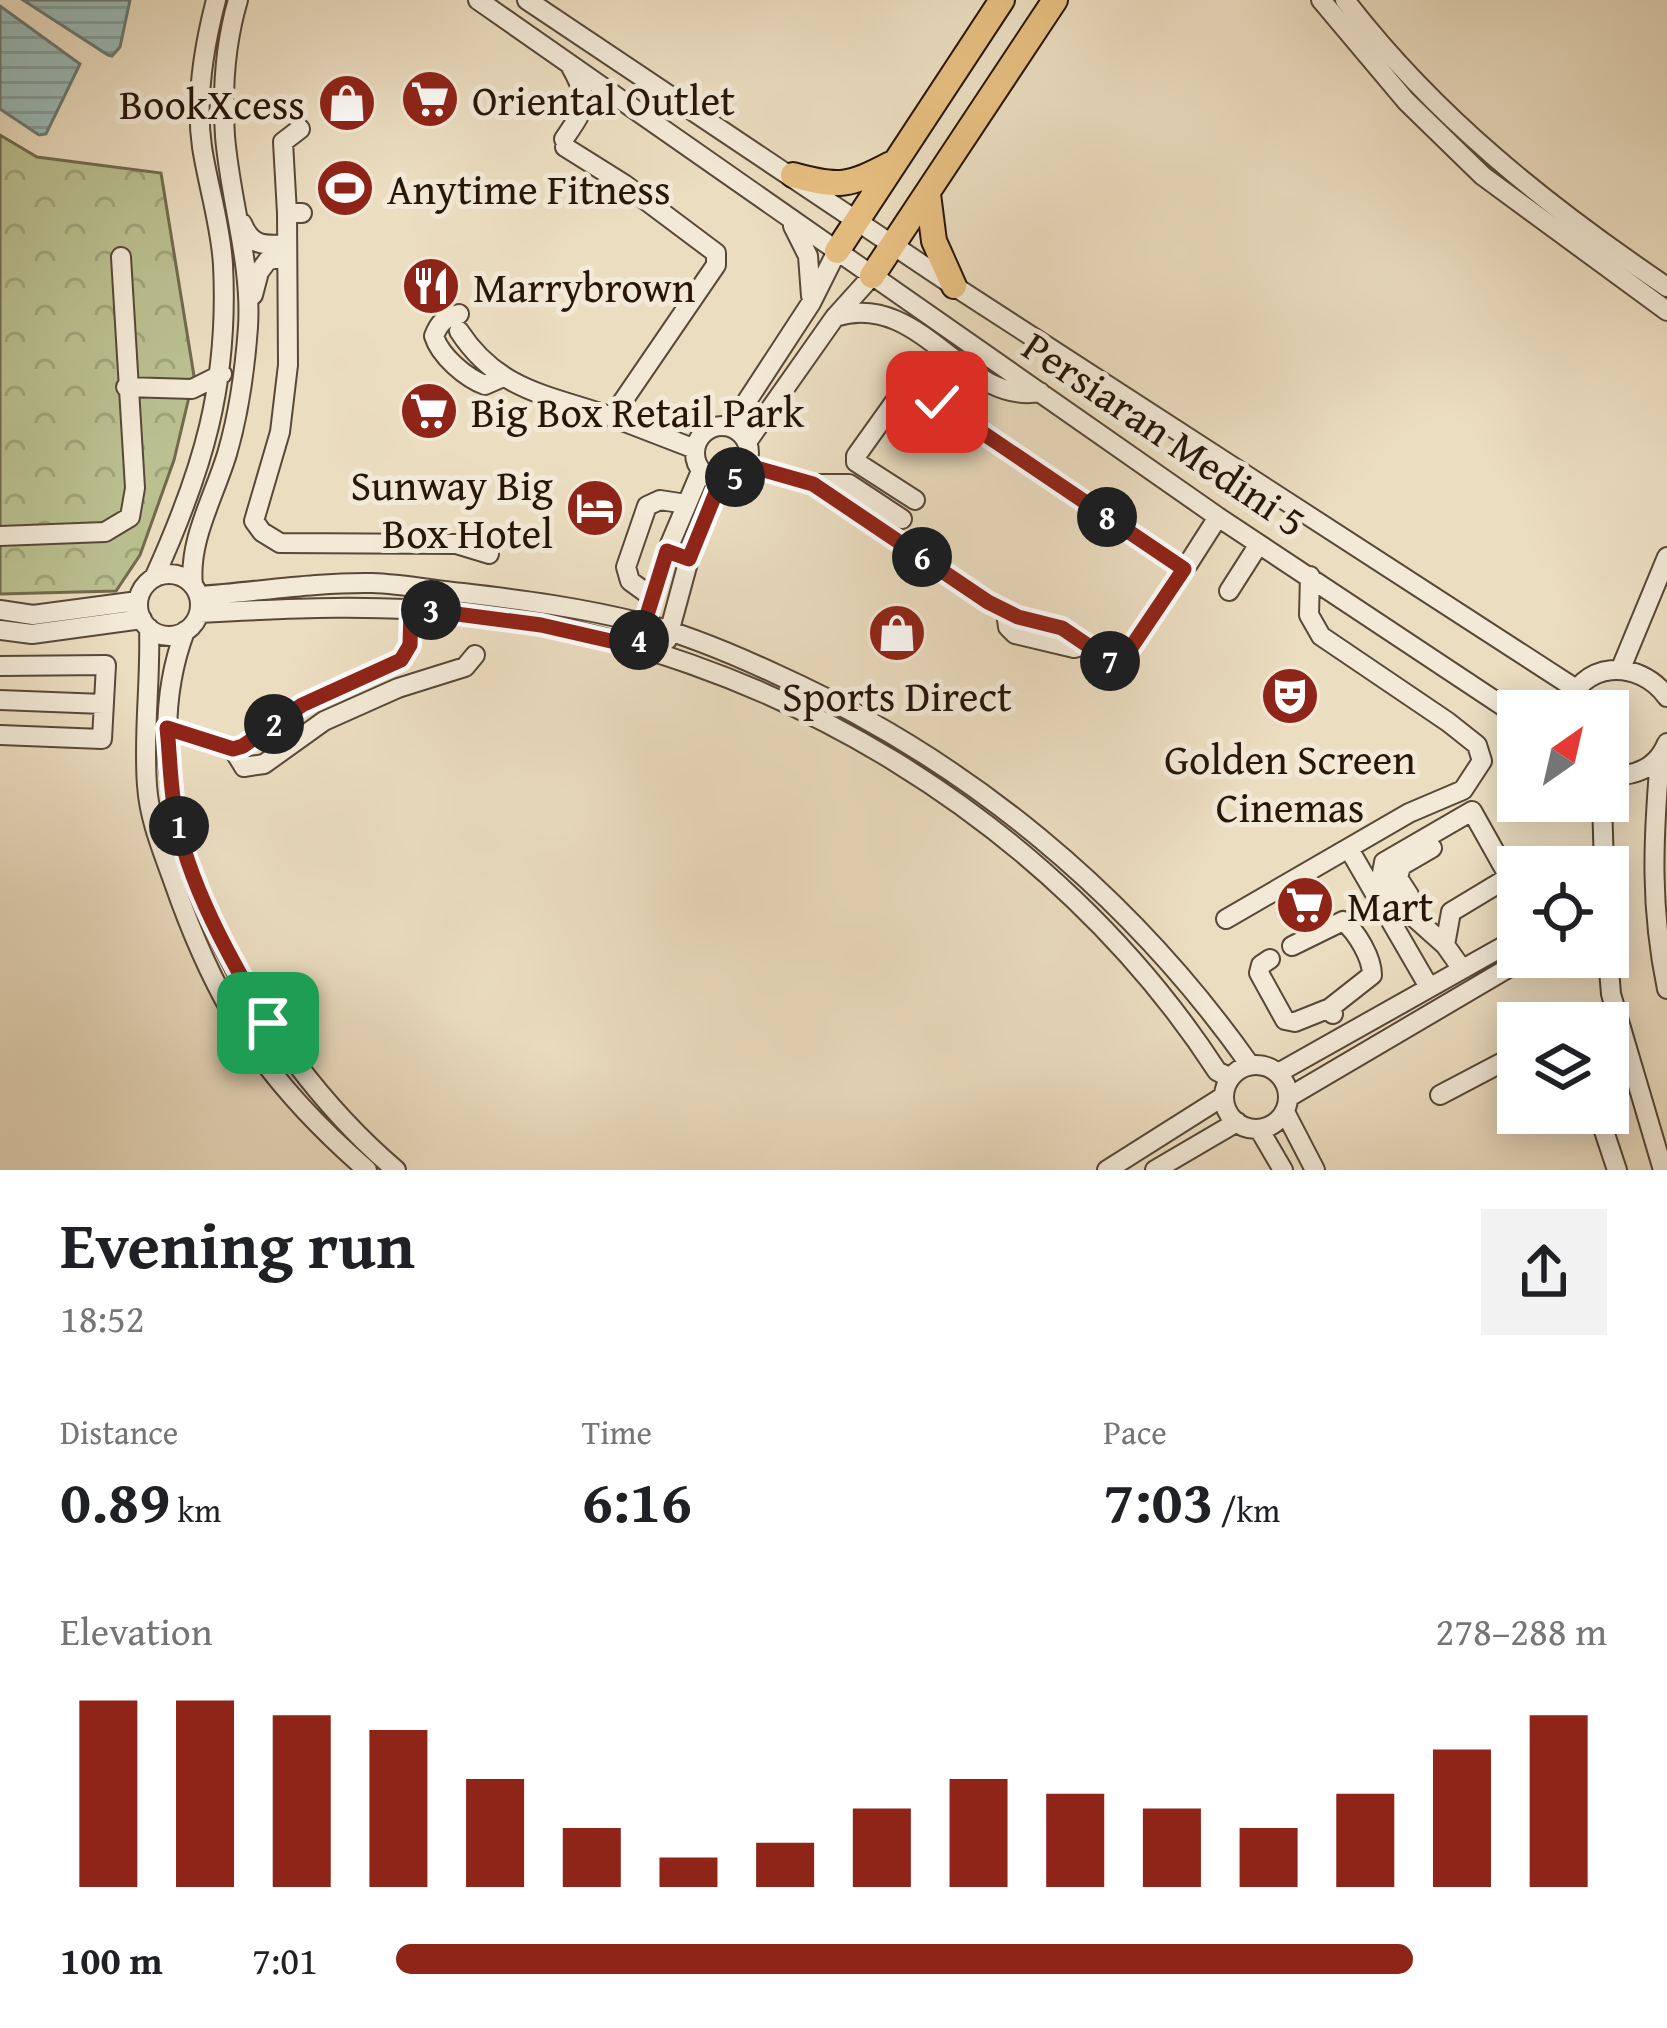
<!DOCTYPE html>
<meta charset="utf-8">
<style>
:root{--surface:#fff;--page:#f2f2f2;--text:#202124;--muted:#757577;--accent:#8f2418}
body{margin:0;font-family:"Gentium Book Plus",serif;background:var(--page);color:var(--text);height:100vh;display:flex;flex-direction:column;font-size:45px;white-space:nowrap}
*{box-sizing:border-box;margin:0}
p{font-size:39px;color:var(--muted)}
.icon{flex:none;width:66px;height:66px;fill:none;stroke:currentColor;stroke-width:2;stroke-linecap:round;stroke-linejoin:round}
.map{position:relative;height:1170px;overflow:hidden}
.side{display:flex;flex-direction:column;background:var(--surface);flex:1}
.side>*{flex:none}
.needle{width:78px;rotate:34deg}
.tools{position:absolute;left:1497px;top:690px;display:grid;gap:24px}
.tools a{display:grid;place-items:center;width:132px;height:132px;border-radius:0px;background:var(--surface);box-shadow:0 6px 30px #0003;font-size:60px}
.pin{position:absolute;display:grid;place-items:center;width:102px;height:102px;color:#fff;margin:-51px;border-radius:24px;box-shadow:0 6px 18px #0006}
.km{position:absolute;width:60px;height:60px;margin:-30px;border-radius:50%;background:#222;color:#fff;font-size:33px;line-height:60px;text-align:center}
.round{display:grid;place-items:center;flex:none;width:126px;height:126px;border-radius:0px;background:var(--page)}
.head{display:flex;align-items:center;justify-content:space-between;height:204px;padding:0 60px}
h1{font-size:66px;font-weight:700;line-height:90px}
.figures{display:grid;grid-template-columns:repeat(3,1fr);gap:18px;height:204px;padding:12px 60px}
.figures div{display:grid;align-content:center}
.figures b{font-size:60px;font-weight:700}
.figures small{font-size:33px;font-weight:400}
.figures p{font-size:33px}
.chart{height:336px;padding:24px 60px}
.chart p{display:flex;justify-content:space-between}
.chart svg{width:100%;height:216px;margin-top:12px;stroke:var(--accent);stroke-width:6}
ul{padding:0 60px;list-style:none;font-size:39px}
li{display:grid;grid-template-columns:192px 144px 1fr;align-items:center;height:90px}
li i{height:30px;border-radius:15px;background:var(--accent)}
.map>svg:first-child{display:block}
.forest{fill:url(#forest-crowns);stroke:#706b4c;stroke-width:3}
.water{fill:url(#water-rules);stroke:#6b7973;stroke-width:3}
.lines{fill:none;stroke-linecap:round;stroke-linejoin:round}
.minor-casing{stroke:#584837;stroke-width:22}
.major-casing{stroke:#271609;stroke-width:28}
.minor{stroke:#f2e9d6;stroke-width:18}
.major{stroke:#e6be80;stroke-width:24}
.route-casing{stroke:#fff;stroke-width:24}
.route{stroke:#8f2418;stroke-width:15}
.labels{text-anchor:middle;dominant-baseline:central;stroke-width:10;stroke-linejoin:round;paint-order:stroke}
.poi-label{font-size:42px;fill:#271609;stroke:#f2e9d6;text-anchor:start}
.street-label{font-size:42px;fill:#271609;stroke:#f2e9d6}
</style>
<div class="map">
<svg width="1667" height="1170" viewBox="0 0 1667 1170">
<defs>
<pattern id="forest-crowns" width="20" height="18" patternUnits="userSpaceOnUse" patternTransform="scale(3)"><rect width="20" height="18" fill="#bac090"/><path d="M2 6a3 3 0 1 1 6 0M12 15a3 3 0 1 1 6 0" fill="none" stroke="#a0a47b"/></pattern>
<pattern id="water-rules" width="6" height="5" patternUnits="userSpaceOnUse" patternTransform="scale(3)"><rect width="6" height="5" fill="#99bbb9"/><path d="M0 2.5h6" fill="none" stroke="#84a09e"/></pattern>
</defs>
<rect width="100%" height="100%" fill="#ebddc0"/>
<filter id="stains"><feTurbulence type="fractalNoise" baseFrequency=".00167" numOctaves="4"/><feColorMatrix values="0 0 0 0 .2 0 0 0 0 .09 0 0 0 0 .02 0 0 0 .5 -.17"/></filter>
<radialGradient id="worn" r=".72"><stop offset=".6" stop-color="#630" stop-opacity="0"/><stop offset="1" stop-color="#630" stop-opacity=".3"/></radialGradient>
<!-- forest -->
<path class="forest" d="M0,135L37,157L161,173L194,376L174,460L140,555L116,591L0,594Z"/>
<!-- water -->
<path class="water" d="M23,0H130L120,47L112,56L108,55Z
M0,6L80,64L46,134L39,135L0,109Z"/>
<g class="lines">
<!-- minor casing -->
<g class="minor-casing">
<path id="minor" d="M478,0L1218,517L1518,716
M527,0L954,286L1576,689
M1321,0L1406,101L1483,176L1667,311
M1345,0C1434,116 1547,206 1667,287
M564,139C585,108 591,102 571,67
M565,147L624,184L716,253V265L612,417L695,449
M287,213L283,142L300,129
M302,213H287L288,365L280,432L254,521L262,532L280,543L456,544L489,554
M242,223C251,246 264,246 287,244
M793,226L808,256L811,296
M253,295L259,272L268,260L287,257
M459,314C445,317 439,323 434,336C440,356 466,378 485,385L501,378
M835,317C921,289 964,406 1040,392
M459,331C498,391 549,395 612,417
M126,387L192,389L222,374
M695 453a27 27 0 1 1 54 0a27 27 0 1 1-54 0Z
M730,427L811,303L837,251
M747,442L835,317L872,276
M746,465L813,484L988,602L1017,617L1062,628L1111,662L1124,658L1184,569L967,422L906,386L856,456V462L915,500
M813,484H849L902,519
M0,536L105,532L130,517L135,488L121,257
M1188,564L1218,517
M138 605a31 31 0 1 1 62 0a31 31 0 1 1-62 0Z
M154,578C203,470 229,385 223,265C221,226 208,186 202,147C195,99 204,46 216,0
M193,585C188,541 214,497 227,454C239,413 245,369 248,327C252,263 230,200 225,136C222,90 225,44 238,0
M1229,591L1259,544
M199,596C256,592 315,582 372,583C402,584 433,590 463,593C523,600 583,608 642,623C689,635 735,655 778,675C968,761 1130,895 1250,1065
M652,597L630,581L626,567L647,506L660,500L686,504
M0,610L33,615L138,601
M1006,612L1008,627L1015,634L1074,648L1086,645
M199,613C291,608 380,604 472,614C767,646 1056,823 1217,1071L1230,1078
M149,628C151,680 143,733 147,785C149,819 163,852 174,883C218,1009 266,1082 367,1170
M0,630L32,634L142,619
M185,631C116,814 260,1055 396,1170
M640,635L667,551L701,471
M667,640L689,559L721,480
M0,666L106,665L102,739L0,735
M1621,668L1667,557
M0,700L103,704
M1567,711C1579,660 1639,658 1667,697
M168,728L233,749L243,746L302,705L401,660L410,645L411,608
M233,749L244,767L264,764L324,721L398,688L465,667L475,655
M1660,758C1653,841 1650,907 1667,989
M1608,775C1634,777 1657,768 1667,743
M1602,801L1604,867
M1349,849L1429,987
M1409,895L1398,878L1401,866L1432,848
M1226,919L1409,813L1463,790L1482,761L1477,745L1448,722L1321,636L1309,615L1310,576
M1445,945L1451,912L1509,877L1472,811L1384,862L1382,873L1408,912L1445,945L1462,969
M1292,946L1343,921C1357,932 1372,958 1372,975L1330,1008
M1608,957L1611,994L1663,1170
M1270,959L1261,965L1259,973L1285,1020L1295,1022L1330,1008L1333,1014
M1224 1097a32 32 0 1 1 64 0a32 32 0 1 1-64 0Z
M1278,1073L1518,938
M1440,1095L1518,1054
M1289,1097L1527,957
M1285,1112L1315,1170
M1598,1113L1617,1170
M1259,1129L1283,1170
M1107,1170L1224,1096
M1155,1170L1237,1122"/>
</g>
<!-- major casing -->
<g class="major-casing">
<path id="major" d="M793,175C839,188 849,186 891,164
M928,194L934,241L954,286
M837,251L1002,0
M872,276L1055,0"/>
</g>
<!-- minor -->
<use href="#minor" class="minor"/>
<!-- major -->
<use href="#major" class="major"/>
</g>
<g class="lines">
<!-- route casing -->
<g class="route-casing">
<path id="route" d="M268,1023C232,962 186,881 175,811C170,784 170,756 167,728L233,749L243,746L302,705L401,660L410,645L411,608L541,625L637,647L667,551L689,559L721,480L736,476L746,465L813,484L988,602L1018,617L1062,628L1112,662L1124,658L1184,569L937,402"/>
</g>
<!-- route -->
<use href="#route" class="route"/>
</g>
<!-- icons -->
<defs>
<g id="supermarket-disc" transform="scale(3)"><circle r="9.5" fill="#8f2418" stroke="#f2e9d6"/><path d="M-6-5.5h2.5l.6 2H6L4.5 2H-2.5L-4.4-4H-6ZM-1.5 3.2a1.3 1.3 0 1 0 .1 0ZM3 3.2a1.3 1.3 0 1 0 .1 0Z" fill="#fff"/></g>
<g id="shop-disc" transform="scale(3)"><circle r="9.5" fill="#8f2418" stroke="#f2e9d6"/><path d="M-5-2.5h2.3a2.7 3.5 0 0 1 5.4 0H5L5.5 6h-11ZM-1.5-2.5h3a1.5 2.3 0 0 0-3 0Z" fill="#fff"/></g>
<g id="stadium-disc" transform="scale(3)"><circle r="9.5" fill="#8f2418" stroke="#f2e9d6"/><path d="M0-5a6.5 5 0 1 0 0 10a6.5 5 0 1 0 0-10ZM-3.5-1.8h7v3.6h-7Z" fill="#fff"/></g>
<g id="restaurant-disc" transform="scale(3)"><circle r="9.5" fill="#8f2418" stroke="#f2e9d6"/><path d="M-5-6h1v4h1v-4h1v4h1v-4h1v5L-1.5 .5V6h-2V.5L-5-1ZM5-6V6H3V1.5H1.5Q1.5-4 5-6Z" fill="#fff"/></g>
<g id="hotel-disc" transform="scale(3)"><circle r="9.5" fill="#8f2418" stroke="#f2e9d6"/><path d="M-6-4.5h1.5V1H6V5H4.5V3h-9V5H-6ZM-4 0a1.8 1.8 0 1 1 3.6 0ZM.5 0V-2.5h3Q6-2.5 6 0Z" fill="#fff"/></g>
<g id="theatre-disc" transform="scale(3)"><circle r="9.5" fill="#8f2418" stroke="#f2e9d6"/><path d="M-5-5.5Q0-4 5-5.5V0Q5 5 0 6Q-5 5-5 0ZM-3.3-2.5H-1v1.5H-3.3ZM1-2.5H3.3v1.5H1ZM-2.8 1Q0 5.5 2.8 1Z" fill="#fff"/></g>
</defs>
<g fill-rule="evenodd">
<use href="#supermarket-disc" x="430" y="99"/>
<use href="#shop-disc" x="347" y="103"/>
<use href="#stadium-disc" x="345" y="188"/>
<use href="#restaurant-disc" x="431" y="286"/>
<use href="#supermarket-disc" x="429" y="411"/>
<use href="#hotel-disc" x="595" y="508"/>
<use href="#shop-disc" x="897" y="633"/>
<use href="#theatre-disc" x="1290" y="696"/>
<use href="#supermarket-disc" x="1305" y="905"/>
</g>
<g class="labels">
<!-- poi labels -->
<g class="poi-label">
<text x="472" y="99">Oriental Outlet</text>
<text x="305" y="103" text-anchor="end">BookXcess</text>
<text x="387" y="188">Anytime Fitness</text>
<text x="473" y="286">Marrybrown</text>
<text x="471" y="411">Big Box Retail Park</text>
<text x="553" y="484" text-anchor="end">Sunway Big<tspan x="553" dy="48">Box Hotel</tspan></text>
<text x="897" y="695" text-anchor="middle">Sports Direct</text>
<text x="1290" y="758" text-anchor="middle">Golden Screen<tspan x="1290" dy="48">Cinemas</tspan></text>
<text x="1347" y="905">Mart</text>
</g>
<!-- street labels -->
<g class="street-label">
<text transform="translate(1165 433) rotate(34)">Persiaran Medini 5</text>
</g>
</g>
<rect width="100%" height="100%" filter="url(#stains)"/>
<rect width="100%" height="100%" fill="url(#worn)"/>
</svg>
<div class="tools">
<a><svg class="needle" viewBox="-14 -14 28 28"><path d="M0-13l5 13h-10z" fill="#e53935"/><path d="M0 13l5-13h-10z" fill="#757577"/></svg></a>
<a><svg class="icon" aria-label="locate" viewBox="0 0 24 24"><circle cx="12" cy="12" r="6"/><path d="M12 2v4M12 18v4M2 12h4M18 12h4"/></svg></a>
<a><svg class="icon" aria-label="layers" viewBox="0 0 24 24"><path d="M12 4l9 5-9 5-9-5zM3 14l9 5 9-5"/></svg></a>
</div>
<div class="pin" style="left:268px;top:1023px;background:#1e9e55"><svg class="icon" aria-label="arrive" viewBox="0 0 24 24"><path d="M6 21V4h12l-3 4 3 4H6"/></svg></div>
<div class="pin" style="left:937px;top:402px;background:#d93025"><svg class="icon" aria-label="check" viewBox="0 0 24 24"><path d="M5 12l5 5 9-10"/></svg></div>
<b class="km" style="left:179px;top:826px">1</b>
<b class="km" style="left:274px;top:724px">2</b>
<b class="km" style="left:431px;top:610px">3</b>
<b class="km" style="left:639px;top:640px">4</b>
<b class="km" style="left:735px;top:477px">5</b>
<b class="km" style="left:922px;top:557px">6</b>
<b class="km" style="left:1110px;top:661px">7</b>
<b class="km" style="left:1107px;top:517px">8</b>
</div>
<section class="side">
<div class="head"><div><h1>Evening run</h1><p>18:52</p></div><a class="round"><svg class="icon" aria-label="share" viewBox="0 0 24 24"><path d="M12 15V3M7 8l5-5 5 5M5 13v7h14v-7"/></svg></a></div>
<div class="figures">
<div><p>Distance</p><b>0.89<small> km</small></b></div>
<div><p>Time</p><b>6:16</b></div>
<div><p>Pace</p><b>7:03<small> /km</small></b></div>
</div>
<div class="chart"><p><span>Elevation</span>278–288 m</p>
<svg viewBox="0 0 160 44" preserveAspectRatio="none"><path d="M5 44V6M15 44V6M25 44V9M35 44V12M45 44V22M55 44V32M65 44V38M75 44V35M85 44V28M95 44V22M105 44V25M115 44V28M125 44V32M135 44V25M145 44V16M155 44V9"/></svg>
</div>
<ul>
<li><b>100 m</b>7:01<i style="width:84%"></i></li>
</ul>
</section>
